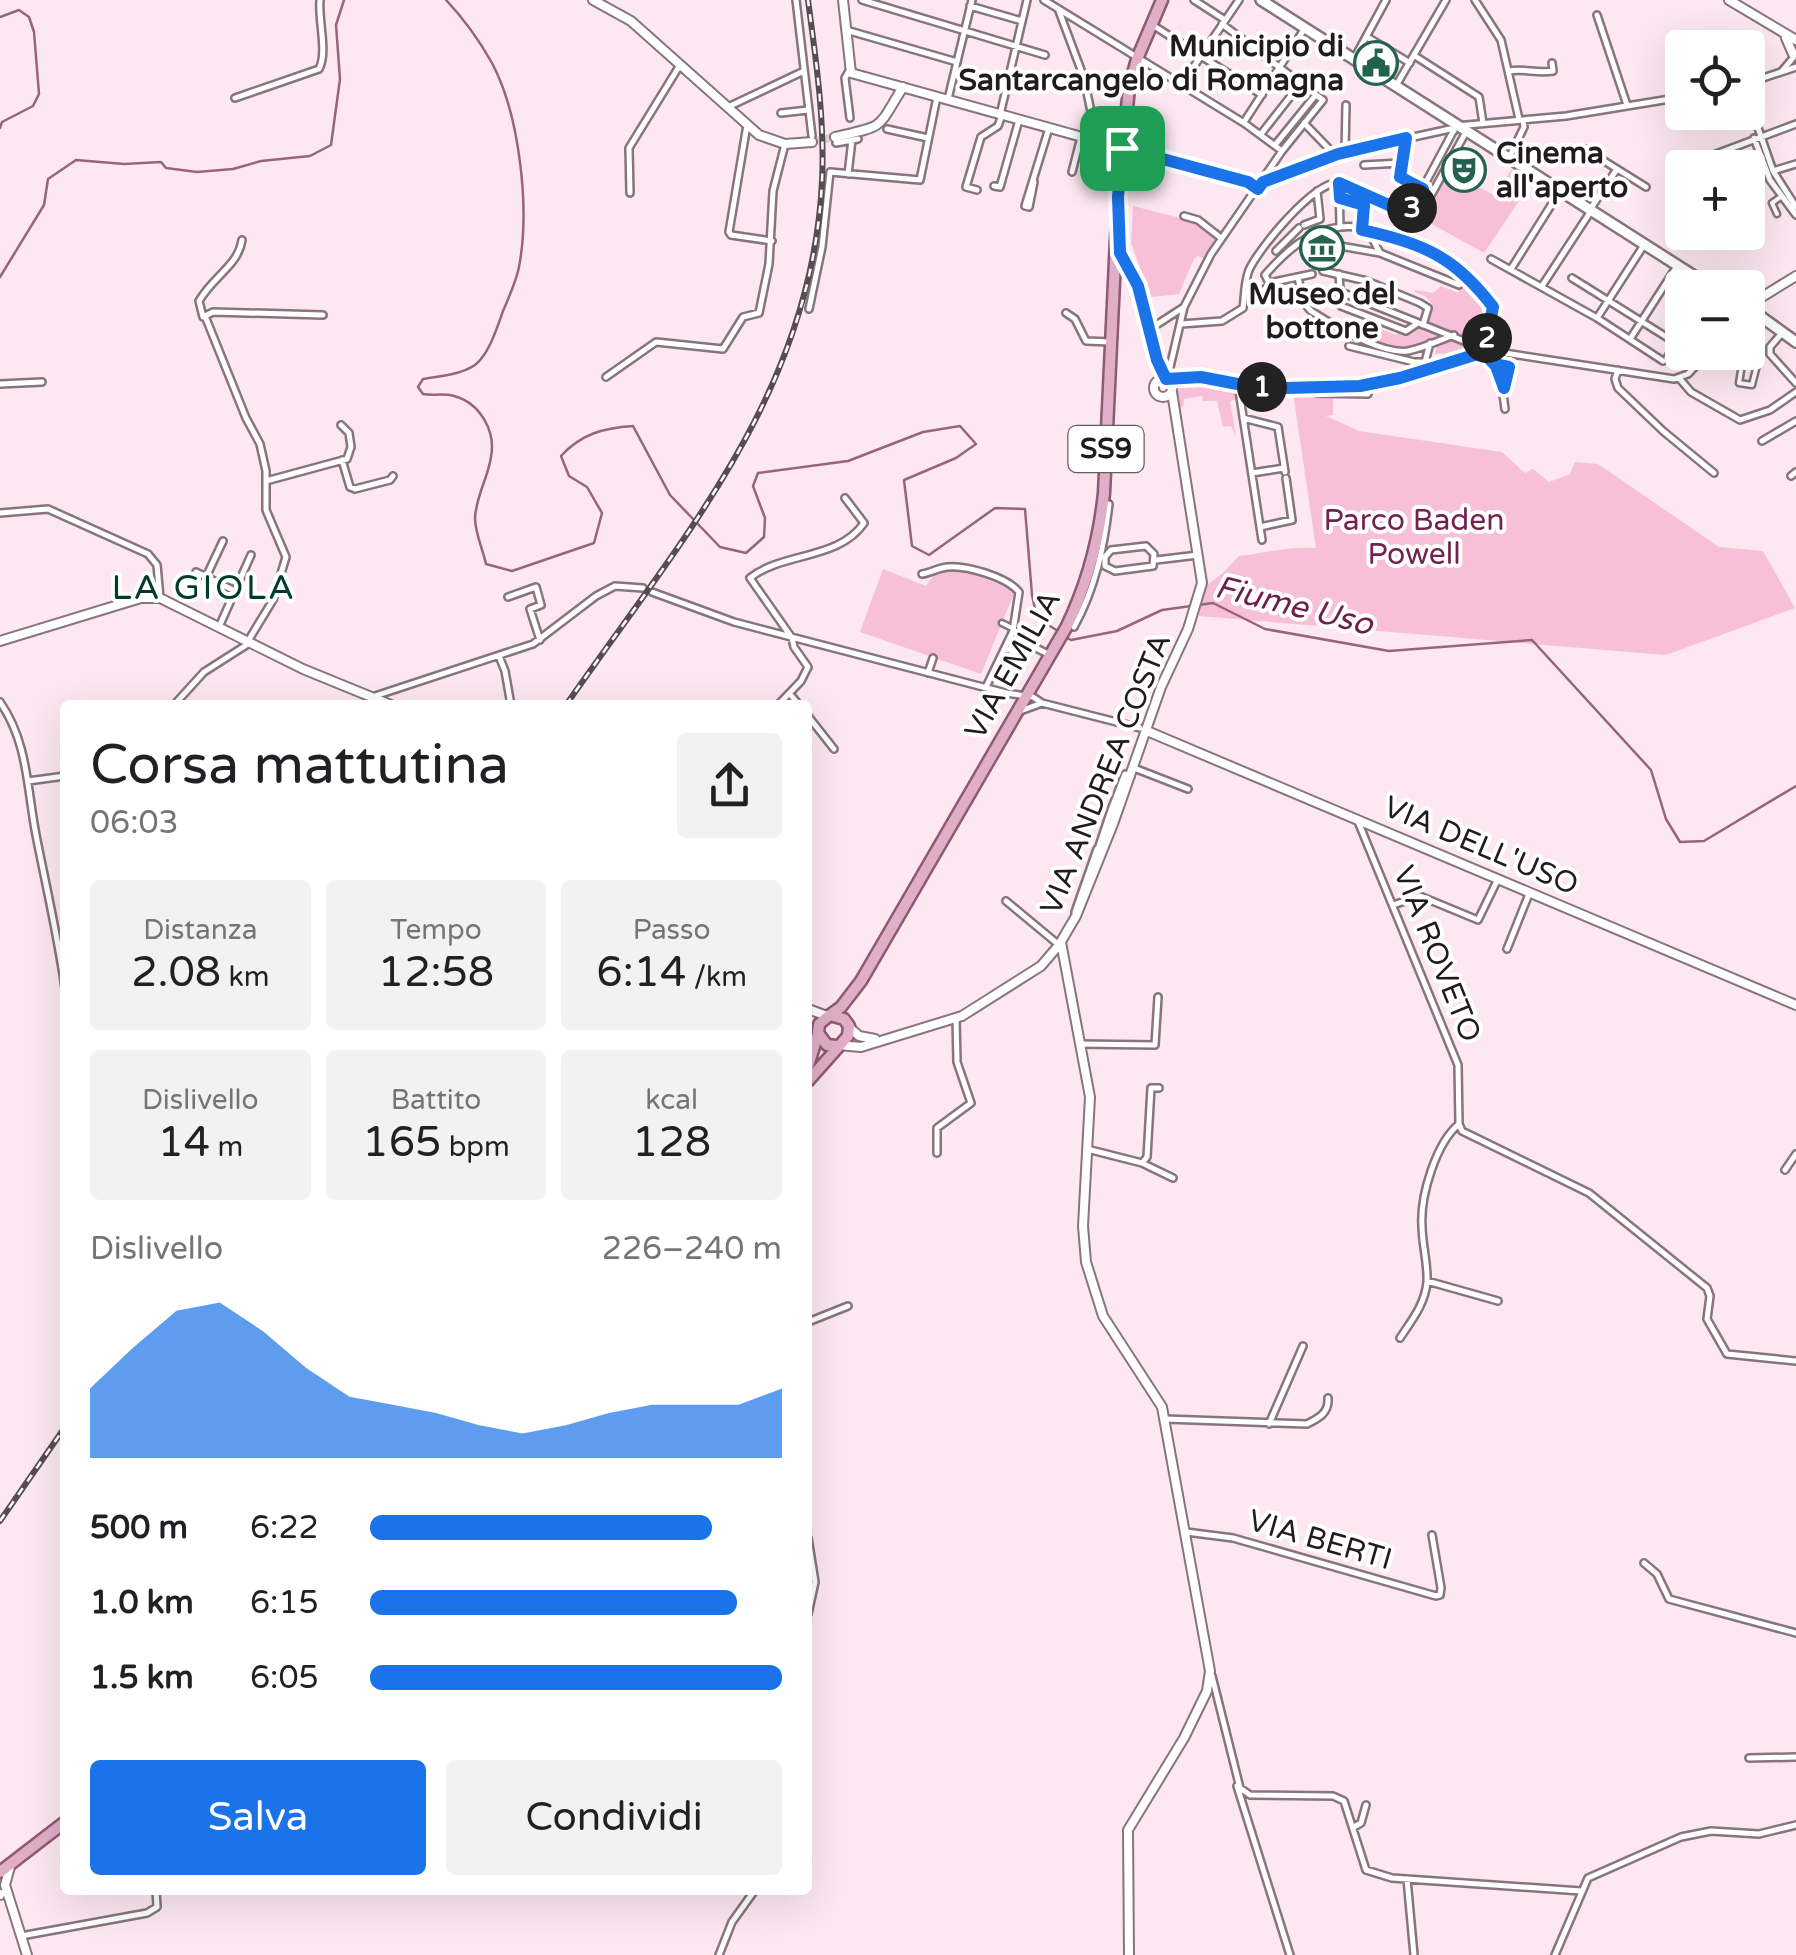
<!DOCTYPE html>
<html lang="it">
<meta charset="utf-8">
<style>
:root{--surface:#fff;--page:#f2f2f2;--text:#202124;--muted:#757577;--accent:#1a73e8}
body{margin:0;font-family:"Varela Round",sans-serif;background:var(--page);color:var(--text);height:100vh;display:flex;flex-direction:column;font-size:38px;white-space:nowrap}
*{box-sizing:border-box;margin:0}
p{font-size:32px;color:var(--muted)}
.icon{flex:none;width:55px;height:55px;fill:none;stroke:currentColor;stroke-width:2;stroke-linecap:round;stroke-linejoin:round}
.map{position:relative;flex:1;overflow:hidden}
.panel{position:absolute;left:60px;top:700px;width:752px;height:1195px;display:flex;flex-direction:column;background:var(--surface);border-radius:10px;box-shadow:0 10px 40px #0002}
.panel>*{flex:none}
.controls{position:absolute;left:1665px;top:30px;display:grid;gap:20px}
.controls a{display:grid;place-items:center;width:100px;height:100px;border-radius:10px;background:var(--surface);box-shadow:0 10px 40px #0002;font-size:50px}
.pin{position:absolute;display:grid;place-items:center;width:85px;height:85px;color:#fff;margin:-42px;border-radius:20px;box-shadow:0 5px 15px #0006}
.km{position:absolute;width:50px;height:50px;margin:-25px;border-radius:50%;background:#222;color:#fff;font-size:28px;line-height:50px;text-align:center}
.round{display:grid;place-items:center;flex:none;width:105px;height:105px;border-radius:10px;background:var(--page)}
.overview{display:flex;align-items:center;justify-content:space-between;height:170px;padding:0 30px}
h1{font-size:55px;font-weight:600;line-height:75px}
.metrics{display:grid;grid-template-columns:repeat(3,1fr);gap:15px;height:170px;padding:10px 30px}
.metrics div{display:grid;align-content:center;border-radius:10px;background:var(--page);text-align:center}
.metrics b{font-size:42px;font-weight:600}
.metrics small{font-size:28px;font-weight:400}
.metrics p{font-size:28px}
.chart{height:280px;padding:20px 30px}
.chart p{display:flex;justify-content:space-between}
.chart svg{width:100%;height:180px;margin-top:10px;fill:var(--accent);opacity:.7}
.button{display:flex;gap:20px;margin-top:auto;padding:20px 30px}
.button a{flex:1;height:115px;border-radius:10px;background:var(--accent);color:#fff;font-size:40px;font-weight:600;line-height:115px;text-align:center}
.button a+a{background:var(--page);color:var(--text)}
ul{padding:0 30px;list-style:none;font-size:32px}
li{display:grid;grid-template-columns:160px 120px 1fr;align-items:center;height:75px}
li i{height:25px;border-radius:12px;background:var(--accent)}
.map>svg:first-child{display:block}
.green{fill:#f8bfd9}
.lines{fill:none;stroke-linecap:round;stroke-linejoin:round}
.stream{stroke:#97647c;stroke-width:2.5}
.tertiary-tunnel{stroke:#dcc9d1;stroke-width:8;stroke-dasharray:8 4;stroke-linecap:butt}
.pedestrian-casing{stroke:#87757d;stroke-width:9}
.minor-casing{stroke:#87757d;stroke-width:10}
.tertiary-casing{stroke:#87757d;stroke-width:12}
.secondary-casing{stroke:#87757d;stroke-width:14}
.primary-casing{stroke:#905973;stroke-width:15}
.pedestrian{stroke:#fff;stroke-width:4}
.minor{stroke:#fff;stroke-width:5}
.tertiary{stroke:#fff;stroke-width:8}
.secondary{stroke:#fff;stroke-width:9}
.primary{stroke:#e0afc7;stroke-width:10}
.rail-casing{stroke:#574c51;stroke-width:6}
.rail{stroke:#fff;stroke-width:2.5;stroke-dasharray:8;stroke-linecap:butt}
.route-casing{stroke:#fff;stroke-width:20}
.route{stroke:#1a73e8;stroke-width:12}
.labels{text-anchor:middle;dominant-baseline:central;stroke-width:8;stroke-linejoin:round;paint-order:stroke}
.shield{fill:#fff;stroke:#645f62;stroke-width:2.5}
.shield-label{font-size:28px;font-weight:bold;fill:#221b1e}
.poi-label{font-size:30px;font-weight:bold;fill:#221b1e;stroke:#fff;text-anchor:end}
.park-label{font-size:30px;fill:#73214f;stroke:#fff}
.street-label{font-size:30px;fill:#221b1e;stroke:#fff}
.water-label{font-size:32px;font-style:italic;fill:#6f1d4b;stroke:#fff}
.quarter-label{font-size:35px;letter-spacing:2.5px;fill:#033a2c;stroke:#fff}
</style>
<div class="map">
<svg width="1796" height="1955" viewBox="0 0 1796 1955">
<rect width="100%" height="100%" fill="#fde8f1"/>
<!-- green -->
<path class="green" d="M1511,170L1531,183L1484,253L1421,218L1448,172L1494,195Z
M1133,206L1196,222L1217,237L1203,258L1198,256L1194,259L1179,294L1151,297L1131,243Z
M1468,280L1488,313C1481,346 1476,353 1442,360V353L1435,354L1437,345L1453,341L1454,336C1424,346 1409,355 1377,344L1379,338L1374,336L1377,328L1396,335L1400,331L1410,334L1426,323L1432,303L1425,296L1414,292L1415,290L1433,293L1441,286L1458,293L1463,281Z
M1201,380V385L1206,386L1208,382L1236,390L1238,399L1230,401L1236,437L1231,426L1223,427L1217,401H1203L1202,396L1184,399L1183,407L1178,408V388L1183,383Z
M1293,393L1333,395V415L1326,416L1359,431L1502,452L1525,473L1533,469L1549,482L1570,474L1575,462L1598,464L1719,547L1763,551L1795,608L1666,655L1199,616L1200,590L1223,573L1239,556C1265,553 1290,546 1316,548Z
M957,567L1015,591L981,674L860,632L883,569L926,586L937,570Z"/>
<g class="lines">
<!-- stream -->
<path class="stream" d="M446,0C464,19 479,40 492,63C520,116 530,209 519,267C516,282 509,297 503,311C497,328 489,354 475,365C460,375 439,376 423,379L418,387L423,394C433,396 443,393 454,396C480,403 496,431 491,457C488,478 476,496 475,518C475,533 483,550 486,564L512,571L594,543L602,513L587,487L569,476L561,456C581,434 603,428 633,426L670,495L720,547L746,553L764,537L765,518L753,486L758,473L848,461L923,432L960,426L976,444L956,458L904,480L912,546L929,555L995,508L1025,509L1032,595L1037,618L1058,631
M0,17L19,10L29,17L34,32L39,94L33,106L2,122L0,128
M0,277L44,205L48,179L76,160L124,164L161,162L166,168L197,172L233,169L261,161L310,156L331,145L340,79L336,25L344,0
M1064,636L1071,640L1117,631L1162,610L1213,603L1265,629L1389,651L1532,640L1651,770L1666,819L1680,842L1704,841L1796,786"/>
<!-- tertiary-tunnel -->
<path class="tertiary-tunnel" d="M812,142L835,137"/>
<!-- pedestrian casing -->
<g class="pedestrian-casing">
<path id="pedestrian" d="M1777,214L1772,203L1782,196
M1744,352L1739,383L1752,385L1759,357L1749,355L1748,351
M1002,623L1014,629"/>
</g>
<!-- minor casing -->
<g class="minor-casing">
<path id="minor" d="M796,0L812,136
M862,0L1045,55
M1044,0L1244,123L1282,151
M1194,0L1225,20
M1475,0L1501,40L1519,119
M970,6L1022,21
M1059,11L1084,78L1097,141
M1597,15L1627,105
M1151,24L1262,95
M846,30L957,62
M1367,37L1410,63
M1415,56L1479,97L1483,123
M1354,59L1386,0
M849,71L845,78L850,118
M1509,71C1524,68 1537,74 1553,71L1552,63
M1782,71L1793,58
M1010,74L1050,83
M1059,83L1084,78
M1748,83L1796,67
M1182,84L1239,0
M1397,84L1446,0
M235,98L319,69C328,52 318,21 320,0
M948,99L972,0
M1748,99L1773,171L1796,207
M728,107L804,71
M781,113L808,110
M1000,115L1027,0
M1244,122L1305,28
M1304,123L1335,155
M747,125L729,232L731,235L772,241
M887,129L928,138
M1261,134L1301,83
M1406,138L1399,177L1422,188
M1754,138L1770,180L1796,215
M836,143L858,139
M1275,145L1314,97
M1123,148L1248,182L1258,189
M1585,149L1646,187
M1345,152L1346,105
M1510,156L1524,127L1523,120
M1364,165L1401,163
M1702,168L1700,160L1796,124
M1773,171L1796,164
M1072,172L1081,137
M848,174L852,140
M1266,181L1345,152L1450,129L1454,131
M1034,182L1029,207L1025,206L1049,128
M1339,183L1340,227
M994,186L1000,187L1019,120
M977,190L966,187L981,137L998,126L1002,115
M630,193L629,148L680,65
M1340,198L1364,205L1362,230
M1591,208L1617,169
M1411,210L1420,215L1466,132
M1184,216L1198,220L1221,238
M1304,225L1320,219L1317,191
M1369,232L1380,253L1459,285L1467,274
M1329,244L1380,253
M1276,251L1299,228
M1491,259L1597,318L1663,361
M1511,269L1560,191
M1323,271L1367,281L1420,303L1428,308L1423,325
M1339,274L1341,306L1406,331L1418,323
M1298,277L1303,302L1311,311C1333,325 1382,355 1408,351C1423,348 1440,340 1454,335
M1572,278L1676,343
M1270,285L1265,275C1286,251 1309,230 1341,227C1381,222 1483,267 1493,309C1496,319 1488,337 1483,346
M1542,286L1591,211
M1265,289L1274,282L1312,274
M1341,292L1479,347
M809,309L822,247L830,172L920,180L937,97
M1066,313L1075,319L1086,341L1111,342
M1599,315L1644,245
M203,317L199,301C214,275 238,266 242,240
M1181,324L1222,321L1243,308C1245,295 1244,283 1249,270C1259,248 1313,183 1337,183C1364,183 1384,210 1409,214L1456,126L1566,116L1682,97
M1150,329L1184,307
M1782,333L1770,347V354L1796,383
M1632,336L1677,266
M1349,346L1414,362H1425L1430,343
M1485,350L1674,379L1688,374L1709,352
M1484,352L1501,379L1505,409
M1667,358L1682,333
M1497,364L1509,367L1504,388
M1618,370L1615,379L1618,388L1663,431L1714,473
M606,377L656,342L723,349L743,317L759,313L769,264L773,191L784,148
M1679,378L1691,392L1740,420L1770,410L1796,392
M1167,380L1184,307L1211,254L1282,151L1323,100L1222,24
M1169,381L1195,377L1248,386H1360L1399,378L1480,352
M0,384L42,382
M1238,384L1262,540
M1313,388L1317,393L1368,394
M1243,418L1278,427L1285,472
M1762,441L1796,421
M342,460L350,487L355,489L390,480L393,476
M1252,473L1284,468
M1791,476L1796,472
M266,481L347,459L351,447L349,433L341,425
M0,513L48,509L148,554L157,565L160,598
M1260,527L1292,520L1286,478
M1146,546L1154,554L1153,566L1115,571L1105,566V557L1111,550Z
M1156,560L1198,555
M196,572L235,591
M922,574C930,573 938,568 947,567C966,565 1007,577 1019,592L1013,631L986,687
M206,577L223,541
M652,592L734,622L1006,693L1033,697L1042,703
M508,597L536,587L541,605L530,609L540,640
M219,627L251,555
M1074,627C1095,589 1104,548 1109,504H1103
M248,641L273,600L286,557L266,510V471L260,444L246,418L205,316L213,312L323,315
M1005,648L1025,656L1030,645L1050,655
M499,656L505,671L511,705
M928,673L933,658
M790,694L799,705
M375,696L533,644L596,596L615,586L643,588
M0,702C28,742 27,789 36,835C46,886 58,937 65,988
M174,705L204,672L248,644
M778,705L801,681L808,667L794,647L792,638L750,578C782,552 839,560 864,523L845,498
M1023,710L1042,703L1140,728
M808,716L834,749
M1134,768L1188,789
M28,781L65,776
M1117,813L1111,810L1125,774L1131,776
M1357,819L1458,1065L1459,1124C1436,1143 1420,1196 1422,1226C1422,1244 1428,1264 1427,1282C1425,1304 1412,1320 1400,1338
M1098,849L1111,810
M1006,901L1059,945
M1393,905L1420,896L1478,920L1497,881
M1075,912L1097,849
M1507,949L1529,894
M1080,1044L1155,1045L1158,997
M1459,1124L1462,1131L1589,1193L1707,1288L1710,1296L1707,1319L1727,1354L1796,1361
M1087,1149L1142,1163L1173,1178
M937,1153V1128L971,1103L957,1062L956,1019
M1142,1163L1147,1157L1151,1088H1159
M1785,1170L1796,1154
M1427,1281L1498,1301
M808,1322L848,1306
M1165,1419L1307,1424C1319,1418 1329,1413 1328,1398
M1269,1424L1303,1346
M1186,1532L1233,1538L1436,1596L1440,1595L1441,1588L1432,1535
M808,1538L815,1582L808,1614
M1644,1563L1657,1574L1669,1599L1796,1633
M1212,1676L1240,1788L1250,1795L1333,1796L1344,1801L1366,1870L1392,1878L1581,1891
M1749,1758L1796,1757
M1237,1786L1290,1955
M1354,1827L1361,1823L1366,1805
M1407,1879L1414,1955
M21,1936L147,1913L157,1907L156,1890
M719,1955L732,1922L755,1890
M1555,1955L1588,1878L1681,1837L1711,1831L1759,1834L1796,1825"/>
</g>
<!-- tertiary casing -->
<g class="tertiary-casing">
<path id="tertiary" d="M593,0L631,21L759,135L785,144L812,142
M843,0L851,73L1122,148
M1729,0L1796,40
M1786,38L1793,54
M835,137C887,125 876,130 903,87
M1117,248L1139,286L1165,379
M1757,300L1796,276
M1154 388a9 9 0 1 1 18 0a9 9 0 1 1-18 0Z
M0,641L141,598H160L303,669L391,705
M1147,731L1796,1005
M1061,942L1090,1097L1083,1226L1086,1262L1103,1316L1162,1407L1210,1671L1207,1691L1184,1738L1128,1830L1129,1955
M808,1009L827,1016
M849,1027L859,1036L875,1039
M838,1045L861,1047L962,1016L1041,966L1059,945L1076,916L1113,824L1161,687L1188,629L1202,583L1172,392
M10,1867L5,1885L27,1955
M0,1894V1895"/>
</g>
<!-- secondary casing -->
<g class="secondary-casing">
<path id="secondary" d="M1261,0L1713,288
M1748,293L1757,300V306L1750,312
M1753,311L1796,342"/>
</g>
<!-- primary casing -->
<g class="primary-casing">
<path id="primary" d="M1118,199L1129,88L1137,59L1162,0
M830,1015L841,1007L861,981L1067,626C1088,582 1099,541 1104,493L1118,197
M808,1066L818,1034
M808,1081L848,1036L849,1026L844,1019L830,1015L819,1024L818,1033L827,1045L836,1046
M0,1872L65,1822"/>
</g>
<!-- pedestrian -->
<use href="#pedestrian" class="pedestrian"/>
<!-- minor -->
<use href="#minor" class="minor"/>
<!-- tertiary -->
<use href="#tertiary" class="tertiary"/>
<!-- secondary -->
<use href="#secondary" class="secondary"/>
<!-- primary -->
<use href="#primary" class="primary"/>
<!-- rail casing -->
<g class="rail-casing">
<path id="rail" d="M566,705C681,539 812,393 822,181C825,121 816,60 808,0
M0,1521L65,1427"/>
</g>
<!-- rail -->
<use href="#rail" class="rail"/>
</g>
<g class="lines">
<!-- route casing -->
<g class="route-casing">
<path id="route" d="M1122,148L1118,197L1120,253L1138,286L1157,360L1166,379L1201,377L1248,386L1286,388L1360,386L1400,378L1484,352C1487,357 1491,361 1496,366L1504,388L1509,367L1494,364L1484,352L1493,307C1455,257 1423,243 1362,230L1364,205L1340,198L1339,183L1409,214L1423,189L1400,177L1406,138L1338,154L1263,182L1258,189L1248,182L1122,148"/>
</g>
<!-- route -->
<use href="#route" class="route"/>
</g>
<!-- icons -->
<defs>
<g id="civic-ring" transform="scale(2.25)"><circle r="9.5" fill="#fff" stroke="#23624f" stroke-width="1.5"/><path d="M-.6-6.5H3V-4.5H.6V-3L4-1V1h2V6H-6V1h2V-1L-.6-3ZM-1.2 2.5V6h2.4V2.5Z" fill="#23624f"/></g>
<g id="theatre-ring" transform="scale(2.25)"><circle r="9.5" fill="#fff" stroke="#23624f" stroke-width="1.5"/><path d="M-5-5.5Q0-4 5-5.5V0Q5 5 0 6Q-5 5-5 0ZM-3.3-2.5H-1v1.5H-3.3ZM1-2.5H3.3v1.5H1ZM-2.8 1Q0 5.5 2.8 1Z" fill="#23624f"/></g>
<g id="museum-ring" transform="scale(2.25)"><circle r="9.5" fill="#fff" stroke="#23624f" stroke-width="1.5"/><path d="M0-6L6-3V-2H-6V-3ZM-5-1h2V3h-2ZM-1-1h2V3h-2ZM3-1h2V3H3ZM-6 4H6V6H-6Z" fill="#23624f"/></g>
</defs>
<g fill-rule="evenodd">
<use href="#civic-ring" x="1376" y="63"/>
<use href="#theatre-ring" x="1464" y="170"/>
<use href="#museum-ring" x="1322" y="248"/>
</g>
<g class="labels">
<!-- shield labels -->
<rect class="shield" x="1068.5" y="426" width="75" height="46" rx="8"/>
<g class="shield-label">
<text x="1106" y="449">SS9</text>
</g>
<!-- poi labels -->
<g class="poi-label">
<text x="1344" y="46">Municipio di<tspan x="1344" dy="34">Santarcangelo di Romagna</tspan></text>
<text x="1496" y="153" text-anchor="start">Cinema<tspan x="1496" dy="34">all'aperto</tspan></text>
<text x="1322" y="294" text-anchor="middle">Museo del<tspan x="1322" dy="34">bottone</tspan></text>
</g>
<!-- park labels -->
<g class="park-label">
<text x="1414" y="520">Parco Baden<tspan x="1414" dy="34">Powell</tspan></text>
</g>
<!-- street labels -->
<g class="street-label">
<text transform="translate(1013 665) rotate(-61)">VIA EMILIA</text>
<text transform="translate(1106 774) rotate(-68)">VIA ANDREA COSTA</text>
<text transform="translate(1481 846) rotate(23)">VIA DELL'USO</text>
<text transform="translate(1437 954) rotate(68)">VIA ROVETO</text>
<text transform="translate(1320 1540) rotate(16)">VIA BERTI</text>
</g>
<!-- water labels -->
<g class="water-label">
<text transform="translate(1294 606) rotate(14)">Fiume Uso</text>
</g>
<!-- quarter labels -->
<g class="quarter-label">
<text x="204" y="588">LA GIOLA</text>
</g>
</g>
</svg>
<div class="controls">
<a><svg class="icon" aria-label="locate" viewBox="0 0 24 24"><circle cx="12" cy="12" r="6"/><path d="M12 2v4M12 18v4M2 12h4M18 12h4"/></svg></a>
<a>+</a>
<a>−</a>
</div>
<div class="pin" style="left:1122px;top:148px;background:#1e9e55"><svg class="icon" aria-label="arrive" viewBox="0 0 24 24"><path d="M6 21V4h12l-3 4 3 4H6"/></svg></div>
<b class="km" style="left:1262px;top:387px">1</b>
<b class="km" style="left:1487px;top:338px">2</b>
<b class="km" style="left:1412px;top:208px">3</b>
<section class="panel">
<div class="overview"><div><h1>Corsa mattutina</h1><p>06:03</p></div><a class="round"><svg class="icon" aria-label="share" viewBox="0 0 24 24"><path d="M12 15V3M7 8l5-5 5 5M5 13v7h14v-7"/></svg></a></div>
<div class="metrics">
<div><p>Distanza</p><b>2.08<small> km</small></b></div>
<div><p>Tempo</p><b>12:58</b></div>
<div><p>Passo</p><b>6:14<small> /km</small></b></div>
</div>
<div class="metrics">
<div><p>Dislivello</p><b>14<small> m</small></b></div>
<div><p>Battito</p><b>165<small> bpm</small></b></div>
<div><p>kcal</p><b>128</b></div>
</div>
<div class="chart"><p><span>Dislivello</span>226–240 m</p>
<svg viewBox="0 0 160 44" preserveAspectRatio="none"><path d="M0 44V27L10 17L20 8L30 6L40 13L50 22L60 29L70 31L80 33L90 36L100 38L110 36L120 33L130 31L140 31L150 31L160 27V44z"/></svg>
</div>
<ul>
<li><b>500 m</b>6:22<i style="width:83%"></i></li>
<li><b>1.0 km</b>6:15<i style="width:89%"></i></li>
<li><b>1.5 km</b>6:05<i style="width:100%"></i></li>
</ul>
<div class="button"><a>Salva</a><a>Condividi</a></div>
</section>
</div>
